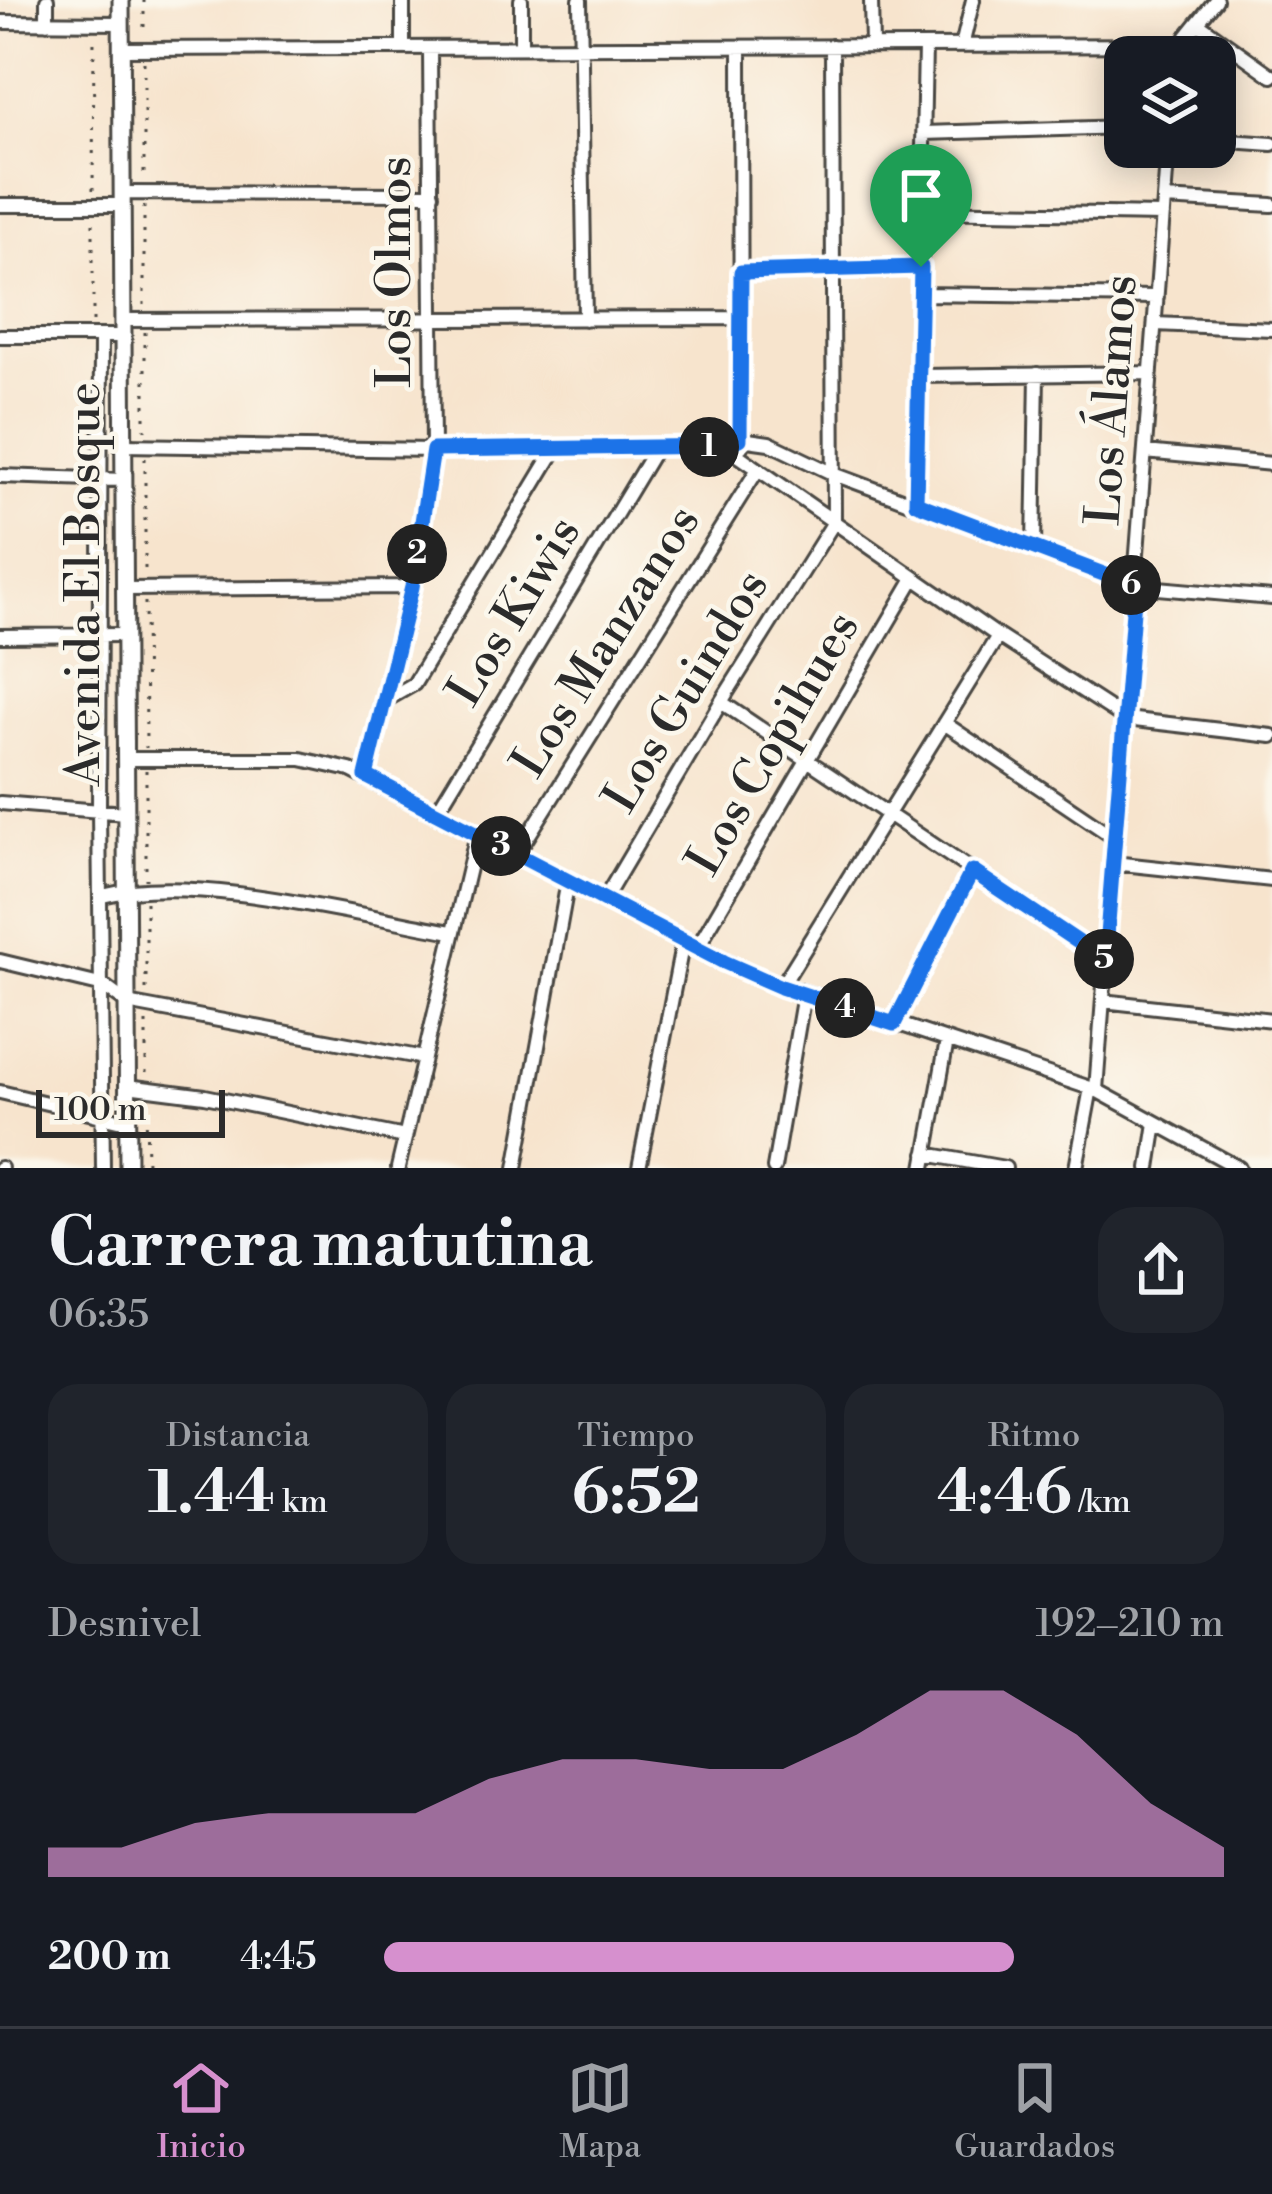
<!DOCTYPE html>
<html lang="es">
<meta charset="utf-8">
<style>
:root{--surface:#171b24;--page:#20242c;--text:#f1f3f6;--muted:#9ea1a6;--line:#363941;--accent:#d690ce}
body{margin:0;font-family:"Libre Bodoni",serif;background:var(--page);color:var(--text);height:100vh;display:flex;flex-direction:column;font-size:45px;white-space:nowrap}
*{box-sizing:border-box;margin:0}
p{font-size:39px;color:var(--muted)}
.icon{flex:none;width:66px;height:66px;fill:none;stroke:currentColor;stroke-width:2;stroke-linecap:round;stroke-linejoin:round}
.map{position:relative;height:1168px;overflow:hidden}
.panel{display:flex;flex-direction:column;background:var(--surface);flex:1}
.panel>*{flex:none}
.buttons{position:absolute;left:1104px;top:36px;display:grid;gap:24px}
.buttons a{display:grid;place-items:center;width:132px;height:132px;border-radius:24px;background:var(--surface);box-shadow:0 6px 30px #0003;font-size:60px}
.scale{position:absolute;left:36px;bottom:30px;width:189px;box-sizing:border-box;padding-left:12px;border:6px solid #2b2b2b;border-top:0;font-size:33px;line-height:42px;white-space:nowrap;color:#2b2b2b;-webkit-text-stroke:9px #fbf7ec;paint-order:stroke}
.pin{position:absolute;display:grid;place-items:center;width:102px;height:102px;color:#fff;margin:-123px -51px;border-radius:50% 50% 50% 0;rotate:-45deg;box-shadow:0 0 12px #0007}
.pin .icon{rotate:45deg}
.km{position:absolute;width:60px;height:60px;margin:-30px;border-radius:50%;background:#222;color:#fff;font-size:33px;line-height:60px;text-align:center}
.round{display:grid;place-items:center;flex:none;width:126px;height:126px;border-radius:36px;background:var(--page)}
.head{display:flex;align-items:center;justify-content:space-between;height:204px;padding:0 48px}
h1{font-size:66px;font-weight:700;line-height:90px}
.stats{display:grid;grid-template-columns:repeat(3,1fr);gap:18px;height:204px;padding:12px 48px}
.stats div{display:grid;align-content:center;border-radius:30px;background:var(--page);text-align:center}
.stats b{font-size:60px;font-weight:700}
.stats small{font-size:33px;font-weight:400}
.stats p{font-size:33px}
.chart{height:336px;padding:24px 48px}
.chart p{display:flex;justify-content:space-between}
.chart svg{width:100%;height:216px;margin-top:12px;fill:var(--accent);opacity:.7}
ul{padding:0 48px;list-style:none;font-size:39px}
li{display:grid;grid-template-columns:192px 144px 1fr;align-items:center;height:90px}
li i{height:30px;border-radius:15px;background:var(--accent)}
.tabs{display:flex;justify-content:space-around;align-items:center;height:168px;border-top:3px solid var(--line);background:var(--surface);font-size:33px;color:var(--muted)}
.tabs a{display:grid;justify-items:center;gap:6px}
.tabs .on{color:var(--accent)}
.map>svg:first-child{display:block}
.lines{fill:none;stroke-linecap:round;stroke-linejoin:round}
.minor-casing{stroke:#4a4743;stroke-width:18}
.major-casing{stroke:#4a4743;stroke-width:21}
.path{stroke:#4a4743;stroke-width:3;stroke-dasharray:3 9;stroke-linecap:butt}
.minor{stroke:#fff;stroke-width:12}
.major{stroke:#fff;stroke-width:15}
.route-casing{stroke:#fff;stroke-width:24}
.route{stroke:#1a73e8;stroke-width:15}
.labels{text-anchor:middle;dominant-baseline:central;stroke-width:9;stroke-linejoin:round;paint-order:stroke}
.street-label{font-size:48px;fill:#2b2b2b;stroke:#fbf7ec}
</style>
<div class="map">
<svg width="1272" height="1168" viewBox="0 0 1272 1168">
<rect width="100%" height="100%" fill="#fbf7ec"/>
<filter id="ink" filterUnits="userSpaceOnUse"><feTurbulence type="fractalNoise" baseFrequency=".00833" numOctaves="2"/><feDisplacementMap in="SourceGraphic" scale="24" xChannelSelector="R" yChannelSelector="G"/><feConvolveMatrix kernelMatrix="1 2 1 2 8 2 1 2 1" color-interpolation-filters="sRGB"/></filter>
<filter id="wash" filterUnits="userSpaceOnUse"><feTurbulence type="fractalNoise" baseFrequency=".004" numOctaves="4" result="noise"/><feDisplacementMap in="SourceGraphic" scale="48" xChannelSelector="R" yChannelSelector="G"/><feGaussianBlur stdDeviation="2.7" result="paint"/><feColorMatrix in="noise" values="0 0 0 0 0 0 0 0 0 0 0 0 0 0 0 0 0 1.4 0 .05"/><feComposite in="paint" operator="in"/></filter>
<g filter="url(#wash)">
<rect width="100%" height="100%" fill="#f7e4cd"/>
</g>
<g filter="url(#ink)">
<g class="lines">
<!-- minor casing -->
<g class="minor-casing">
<path id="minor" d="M521,0V47
M580,0L585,319
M871,0L872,46
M0,22L121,23
M47,23V0
M1199,24L1272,76
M962,46L973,0
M740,47L741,447
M403,48V0
M121,49L1182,45
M1177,57L1187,36L1216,0
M924,133L1125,127
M1215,140L1272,144
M122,193L432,194
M1164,199L1272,205
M0,205H122
M922,211L1163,215
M741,272L921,267
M921,294L1157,297
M123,320L741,318
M1155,324L1272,329
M0,336H123
M101,336L99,811L103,1168
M920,376L1151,373
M123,445L433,450L725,446L998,636L1126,719L1272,736
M725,446L741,439L769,443L834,474L1135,586L1272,598
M1145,452L1272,464
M0,476L124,480
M916,503L925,46
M1034,548L1037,374
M124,589L412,587
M0,636L124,635
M386,700L414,684L556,448
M721,702L1105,960
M944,723L1115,838
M125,759H301L350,770L752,975L1096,1090L1239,1168
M366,776L412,587L433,450L430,48
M0,803L126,813
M436,813L656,448
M517,854L758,469
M1113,863L1272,880
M102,896C195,873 356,915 452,932
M604,900L721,702L834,522L832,46
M697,948L914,578
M0,961L104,986L127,1003L424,1058
M781,987L998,636
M1103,1001L1272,1020
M894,1024L972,871
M127,1086L205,1096L405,1137
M1096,1090L1168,147
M0,1092L127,1122
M926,1154L1005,1168
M0,1168H1
M398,1168L477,834
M516,1168L568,881
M639,1168L683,941
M774,1168L804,994
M924,1168L947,1041
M1076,1168L1091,1088
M1149,1168L1156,1123"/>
</g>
<!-- major casing -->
<g class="major-casing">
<path id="major" d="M121,0L128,1168"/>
</g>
<!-- path -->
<path class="path" d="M144,0V34
M144,62V178
M93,190L94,38
M144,206V310
M93,322V218
M145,332V430
M145,458V574
M145,602L146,748
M146,770V880
M146,902V994
M146,1022V1078
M146,1100L147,1168"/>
<!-- minor -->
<use href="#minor" class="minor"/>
<!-- major -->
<use href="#major" class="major"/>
</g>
</g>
<g class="lines" filter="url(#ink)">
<!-- route casing -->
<g class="route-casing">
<path id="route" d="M921,267L916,503L1135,586L1105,960L972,871L894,1024L781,987L724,962L366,776L412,587L433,450L725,446L740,439L741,272Z"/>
</g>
<!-- route -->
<use href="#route" class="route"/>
</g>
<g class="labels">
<!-- street labels -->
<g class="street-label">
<text transform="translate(396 272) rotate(-90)">Los Olmos</text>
<text transform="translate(1113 400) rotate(-86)">Los Álamos</text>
<text transform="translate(85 584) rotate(-90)">Avenida El Bosque</text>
<text transform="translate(515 612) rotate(-59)">Los Kiwis</text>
<text transform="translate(607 642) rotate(-58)">Los Manzanos</text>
<text transform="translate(687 692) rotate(-59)">Los Guindos</text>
<text transform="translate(774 744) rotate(-60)">Los Copihues</text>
</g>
</g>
</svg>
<div class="buttons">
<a><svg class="icon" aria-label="layers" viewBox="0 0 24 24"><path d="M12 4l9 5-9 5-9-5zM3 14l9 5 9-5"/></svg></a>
</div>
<div class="scale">100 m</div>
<div class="pin" style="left:921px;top:267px;background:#1e9e55"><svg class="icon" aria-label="arrive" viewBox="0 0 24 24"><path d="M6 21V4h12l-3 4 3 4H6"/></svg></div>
<b class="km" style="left:709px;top:447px">1</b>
<b class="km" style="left:417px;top:554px">2</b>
<b class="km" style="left:501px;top:846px">3</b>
<b class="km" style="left:845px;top:1008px">4</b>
<b class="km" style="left:1104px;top:959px">5</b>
<b class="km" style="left:1131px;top:585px">6</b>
</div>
<section class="panel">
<div class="head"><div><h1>Carrera matutina</h1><p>06:35</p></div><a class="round"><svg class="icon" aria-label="share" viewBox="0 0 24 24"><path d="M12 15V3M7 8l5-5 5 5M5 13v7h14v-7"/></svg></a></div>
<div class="stats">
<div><p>Distancia</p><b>1.44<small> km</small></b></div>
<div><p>Tiempo</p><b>6:52</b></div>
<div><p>Ritmo</p><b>4:46<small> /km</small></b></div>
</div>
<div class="chart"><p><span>Desnivel</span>192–210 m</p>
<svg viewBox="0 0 160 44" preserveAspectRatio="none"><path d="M0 44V38L10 38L20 33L30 31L40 31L50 31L60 24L70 20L80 20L90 22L100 22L110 15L120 6L130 6L140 15L150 29L160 38V44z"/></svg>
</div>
<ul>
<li><b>200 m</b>4:45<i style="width:75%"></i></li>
</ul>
</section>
<nav class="tabs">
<a class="on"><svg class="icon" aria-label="home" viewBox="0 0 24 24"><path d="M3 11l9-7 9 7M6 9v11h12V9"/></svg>Inicio</a>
<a><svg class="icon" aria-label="map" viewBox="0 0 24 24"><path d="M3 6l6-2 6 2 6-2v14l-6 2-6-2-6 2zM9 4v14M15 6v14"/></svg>Mapa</a>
<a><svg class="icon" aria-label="saved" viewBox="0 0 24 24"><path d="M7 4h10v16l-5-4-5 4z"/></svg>Guardados</a>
</nav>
